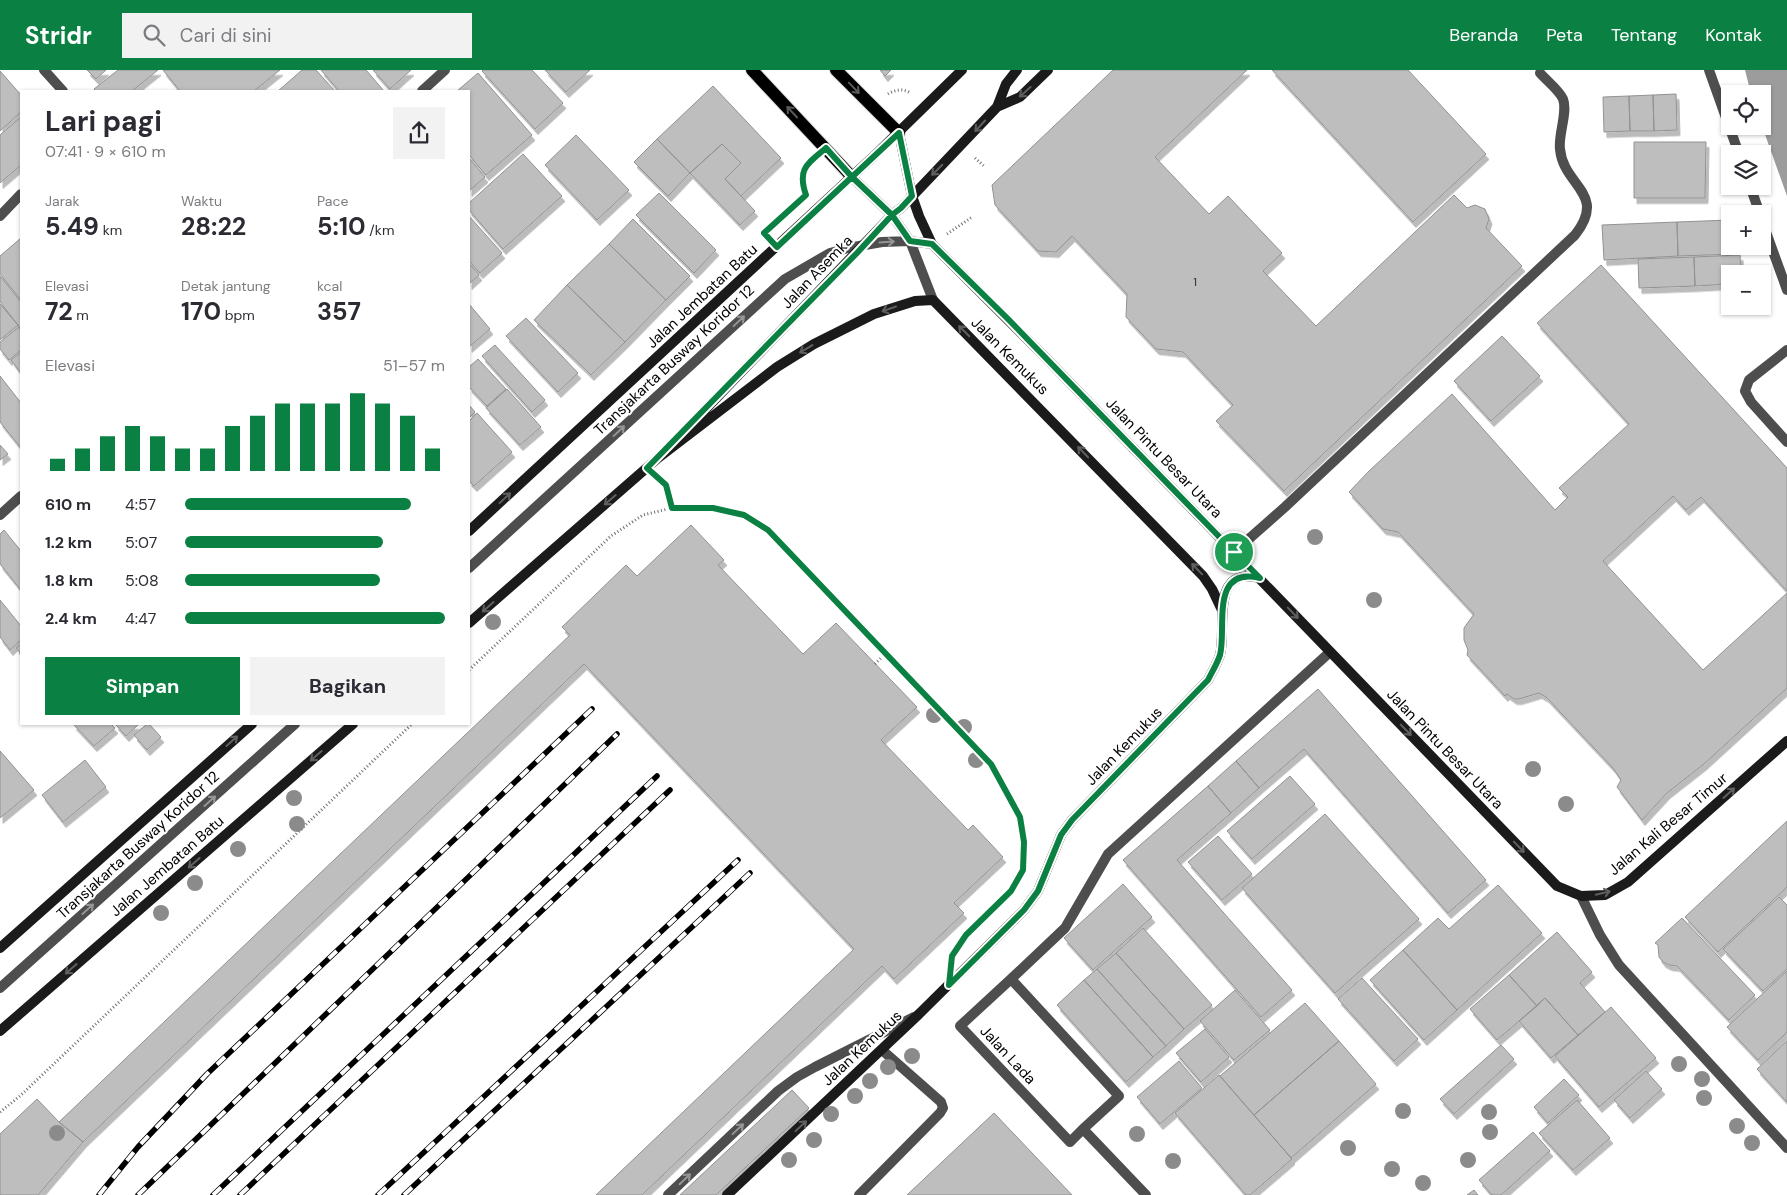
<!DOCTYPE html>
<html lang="id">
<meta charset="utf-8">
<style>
:root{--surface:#fff;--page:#f2f2f3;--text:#2b2b33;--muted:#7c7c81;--accent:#0b8043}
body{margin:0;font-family:"DM Sans",sans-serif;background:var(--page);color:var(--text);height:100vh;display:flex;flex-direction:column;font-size:19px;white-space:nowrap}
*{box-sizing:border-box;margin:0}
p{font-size:16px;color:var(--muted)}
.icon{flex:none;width:28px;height:28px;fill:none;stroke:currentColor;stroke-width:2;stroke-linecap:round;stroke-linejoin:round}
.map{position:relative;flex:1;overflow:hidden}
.details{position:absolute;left:20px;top:20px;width:450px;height:635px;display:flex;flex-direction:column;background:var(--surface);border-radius:0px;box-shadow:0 1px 4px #0004}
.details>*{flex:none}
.tools{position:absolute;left:1721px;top:15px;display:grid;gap:10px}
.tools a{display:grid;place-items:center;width:50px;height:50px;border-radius:0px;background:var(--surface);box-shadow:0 1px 4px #0004;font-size:25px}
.pin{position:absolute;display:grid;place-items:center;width:42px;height:42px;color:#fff;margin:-21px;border:2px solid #fff;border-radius:50%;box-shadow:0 1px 5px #0007}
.round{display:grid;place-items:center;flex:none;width:52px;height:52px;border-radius:0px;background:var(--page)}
.summary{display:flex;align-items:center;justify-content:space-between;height:85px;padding:0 25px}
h1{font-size:28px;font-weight:700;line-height:38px}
.figures{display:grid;grid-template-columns:repeat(3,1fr);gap:8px;height:85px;padding:5px 25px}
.figures div{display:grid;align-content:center}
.figures b{font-size:25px;font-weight:700}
.figures small{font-size:14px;font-weight:400}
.figures p{font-size:14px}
.chart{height:140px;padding:10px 25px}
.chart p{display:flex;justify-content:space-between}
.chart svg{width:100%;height:90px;margin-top:5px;stroke:var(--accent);stroke-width:6}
.primary-button{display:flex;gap:10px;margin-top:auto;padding:10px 25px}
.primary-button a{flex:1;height:58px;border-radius:0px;background:var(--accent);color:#fff;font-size:20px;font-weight:700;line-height:58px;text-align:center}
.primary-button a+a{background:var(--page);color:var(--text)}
ul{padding:0 25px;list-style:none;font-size:16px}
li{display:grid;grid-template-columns:80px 60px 1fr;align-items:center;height:38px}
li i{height:12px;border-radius:6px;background:var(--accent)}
header{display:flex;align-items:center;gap:30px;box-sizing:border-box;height:70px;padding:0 25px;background:var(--accent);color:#fff}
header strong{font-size:24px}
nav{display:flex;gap:28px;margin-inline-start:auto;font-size:18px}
.search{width:350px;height:45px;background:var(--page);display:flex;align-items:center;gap:12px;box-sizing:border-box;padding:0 18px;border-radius:0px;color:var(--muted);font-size:19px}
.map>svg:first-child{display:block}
.water{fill:#9c9c9c}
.building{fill:#bebebe;stroke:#929292;filter:url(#shadow)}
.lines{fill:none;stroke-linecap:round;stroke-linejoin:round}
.primary-casing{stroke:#dbdbdb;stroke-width:14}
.path{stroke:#707070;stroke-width:3;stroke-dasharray:1 2.5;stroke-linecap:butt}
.lane{stroke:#4e4e4e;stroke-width:10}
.street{stroke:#4e4e4e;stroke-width:10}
.secondary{stroke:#1b1b1b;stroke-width:10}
.primary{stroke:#000;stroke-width:12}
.rail-casing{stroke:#000;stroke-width:5.5}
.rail{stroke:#fff;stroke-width:4;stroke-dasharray:11;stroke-linecap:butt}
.tree{fill:#8b8b8b}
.oneway{stroke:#595959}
.oneway2{stroke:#5f5f5f}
.oneway3{stroke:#959595}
.route-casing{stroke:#fff;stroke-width:10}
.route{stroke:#0b8043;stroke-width:6}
.labels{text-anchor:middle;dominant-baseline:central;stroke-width:4;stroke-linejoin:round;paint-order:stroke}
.number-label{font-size:12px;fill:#303030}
.street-label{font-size:15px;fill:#000;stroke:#fff}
</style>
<header>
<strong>Stridr</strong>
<div class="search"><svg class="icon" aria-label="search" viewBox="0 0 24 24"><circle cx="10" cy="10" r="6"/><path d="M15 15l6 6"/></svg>Cari di sini</div>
<nav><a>Beranda</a><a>Peta</a><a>Tentang</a><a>Kontak</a></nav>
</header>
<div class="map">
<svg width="1787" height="1125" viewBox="0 0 1787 1125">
<defs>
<filter id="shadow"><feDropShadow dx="3" dy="5.5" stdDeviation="0" flood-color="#0004"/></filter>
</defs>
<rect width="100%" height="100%" fill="#fff"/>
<!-- water -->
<path class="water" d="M1745,0H1787V126L1762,56V24H1751Z"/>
<!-- building -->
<path class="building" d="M87,0H106L96,9Z
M118,0H158L132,21H96L94,19Z
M163,0H280L254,21H180Z
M302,0H316L335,21H278Z
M321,0H366L384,21H339Z
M373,0H411L390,19Z
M483,0H532L563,33L535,59L482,1Z
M545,0H590L566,22Z
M880,0H891L885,6Z
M1113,0H1247L1155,87L1209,144L1228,126L1282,183L1263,201L1316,256L1454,125L1467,138L1475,135L1485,139L1489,149L1486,158L1522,196L1284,421L1216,351L1233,335L1183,282L1156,279L1126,247L1127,224L1072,166L1056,182L1038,181L995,135L992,115Z
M1272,0H1408L1486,84L1413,152Z
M0,1L21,25V42L0,61Z
M478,3L532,65L486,105L469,85V21H457Z
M713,16L781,88L741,126L725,109L741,93L722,74L690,103L657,69Z
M1676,24L1677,60L1654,61L1653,25Z
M1653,25L1654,61H1630L1629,26Z
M1629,26L1630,61L1604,62L1603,27Z
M21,47V95L0,113V65Z
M576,65L629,120L597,150L545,95Z
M657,69L690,103L668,126L634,92Z
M1634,72H1706L1705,128H1634Z
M722,74L741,93L725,109L755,141L740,155L690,103Z
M523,84L562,126L503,179L469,140V133Z
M469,88L485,107L469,121Z
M659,123L716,180L694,203L636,145Z
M469,146L502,183L480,203L469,191Z
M633,149L690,206L666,230L609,174Z
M1730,150V176H1736V184L1678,186L1677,152Z
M1677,152L1678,186L1604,190L1602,155Z
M21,168V230L0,204V186Z
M609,174L666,230L625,272L567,215Z
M1740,185L1741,204H1730V214L1695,216L1694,187Z
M1694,187L1695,216L1639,218L1638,189Z
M469,193L479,205L469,214Z
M1601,195L1787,398V521L1701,427L1686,440L1673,426L1603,491L1703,600L1787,523V618L1704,694L1667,723L1642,750L1617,717L1621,710L1613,698L1546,627L1539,623L1519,629H1514L1507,624L1505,626L1467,585L1468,580L1464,570V558L1474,544L1398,462L1383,459L1349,422L1369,401L1452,324L1555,440L1568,427L1559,418L1629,354L1537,253Z
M0,206L21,232V259L0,232Z
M567,215L625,272L591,305L534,250Z
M0,234L18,255L0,270Z
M469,234L490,259L469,277Z
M526,248L578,303L558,322L506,266Z
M19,257L21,261V280L9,290L0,279V272Z
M1502,266L1540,306L1491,351L1454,311Z
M495,275L545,330L532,342L482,286Z
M21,282V303L11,290Z
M478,289L506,319L487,336L469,317V297Z
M0,306L21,333V378L0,352Z
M507,319L541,357L520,375L486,338Z
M469,335L475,342L469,348Z
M477,343L512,382L474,416L469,411V351Z
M0,375L8,384L0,390Z
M691,455L724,490L718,495L803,584L836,553L917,637L881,670L968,760L973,755L1003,787L954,833L964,843L894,909L882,896L642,1125H596L854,879L584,594L83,1072L59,1052L570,565L562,557L626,495L637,506Z
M4,460L21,481V520L0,494V464Z
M0,530L21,556V570L10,580L0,567Z
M21,574V584L16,578Z
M1318,619L1486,810L1448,843L1304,679L1259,718L1236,691Z
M73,654H111L115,658L94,676Z
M115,654H139L126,666Z
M147,654H149L161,667L147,680L134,665Z
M0,681L34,720L0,748Z
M85,690L106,717L63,752L42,725Z
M1236,691L1259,718L1231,743L1208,716Z
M1290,706L1315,734L1252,789L1227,761Z
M1208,716L1231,743L1177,790L1292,920L1261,947L1123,790Z
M1325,744L1419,849L1335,923L1242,818Z
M1787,751V817L1718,882L1685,847Z
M1218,766L1252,804L1222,830L1188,792Z
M1123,814L1152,847L1093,900L1064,868Z
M1498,815L1542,863L1457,940L1403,880L1438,848L1449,859Z
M1779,827L1787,835V899L1763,921L1723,879Z
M1682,848L1755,925L1729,950L1677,896L1669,895L1663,892L1659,887L1658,875L1655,873Z
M1143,858L1212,935L1184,959L1116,883Z
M1557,862L1592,902L1580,913L1605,942L1578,965L1545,928L1537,936L1509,905Z
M1403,880L1457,940L1424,970L1370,910Z
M1116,883L1184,959L1166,976L1097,899Z
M1097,899L1166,976L1153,987L1084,910Z
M1787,901V962L1758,990L1727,957Z
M1509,905L1537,936L1497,970L1470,939Z
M1362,908L1418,969L1394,991L1338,929Z
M1084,910L1153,987L1126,1012L1057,935Z
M1235,920L1270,960L1234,990L1200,951Z
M1545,928L1578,965L1551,988L1519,951Z
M1305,933L1339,971L1254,1045L1220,1006Z
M1611,937L1656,988L1599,1037L1555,986Z
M1205,959L1229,987L1201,1012L1176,983Z
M1339,971L1376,1014L1291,1088L1254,1045Z
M1787,971V1032L1757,999Z
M1501,975L1514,989L1454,1044L1440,1029Z
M1179,991L1202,1018L1160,1054L1137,1027Z
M1646,1001L1662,1019L1630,1048L1614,1030Z
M1219,1005L1292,1089L1250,1125H1246L1175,1043Z
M1564,1009L1579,1025L1548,1053L1534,1037Z
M792,1020L809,1038L716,1125H680Z
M37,1029L59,1052L83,1072L38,1125H0V1064Z
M1577,1030L1610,1068L1573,1100L1539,1063Z
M994,1043L1072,1125H907Z
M1533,1062L1550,1081L1501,1125H1492L1479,1110Z
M1474,1120L1478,1125H1467Z"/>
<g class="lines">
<!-- primary casing -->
<g class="primary-casing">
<path id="primary" d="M752,0L852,107
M836,0L899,63"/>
</g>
<!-- path -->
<path class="path" d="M888,24C894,20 904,18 910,23
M975,88L985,97
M806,124C802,113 800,100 810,91
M947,164L972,147
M661,411L666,415L672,438
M875,594L886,583
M469,600L611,466L643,445L672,438H713L744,445L768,459L991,694L1020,747L1024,772L1023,800L1013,818
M963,870L1009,823
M0,1042L20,1026L412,654"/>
<!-- lane -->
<path class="lane" d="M1709,0L1739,84
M422,21L445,0
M852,107L892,145L910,171L933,230
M1750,116L1760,144
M0,146L21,124
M1762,151L1787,220
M1787,280L1749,310L1745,321L1751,332L1787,372
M1234,482L1285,437L1575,165C1608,123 1563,116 1560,79C1558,65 1568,42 1563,29C1559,20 1547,11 1540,3
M469,498L785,209L830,183L848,178L882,172L910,171L932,174
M0,918L295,654
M668,1125L778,1021L797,1007L815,997L914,947
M859,1125L940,1043L943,1038L941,1032L882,980"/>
<!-- street -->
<path class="street" d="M44,0L63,21
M0,445L21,426
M1581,826L1600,865L1619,895L1787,1078
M1011,909L960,956L1070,1072L1083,1059L1146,1125
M1083,1059L1119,1026L1011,909L1065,858L1108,784L1330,582"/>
<!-- secondary -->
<path class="secondary" d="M997,37L1020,27L1048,0
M899,63L912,126L919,146L932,174L1043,285L1557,816L1581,826L1605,825L1628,812L1787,671
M677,369L892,145L901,138L997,37L1006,14L1017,0
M469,461L873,87L962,0
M469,553L658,388L777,297L814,274L874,244L915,231L933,230L1203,506L1212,519L1222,540
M0,878L252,654
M0,961L353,654
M727,1125L919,944L1024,840L1038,821L1061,765L1072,750L1208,610C1212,602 1217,594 1220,585C1227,559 1209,496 1259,508"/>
<!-- primary -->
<use href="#primary" class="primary"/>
<!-- rail casing -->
<g class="rail-casing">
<path id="rail" d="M99,1125L138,1077L207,1004L592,639
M138,1125L617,664
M213,1125L657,706
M240,1125L670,720
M378,1125L738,790
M404,1125L750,803"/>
</g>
<!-- rail -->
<use href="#rail" class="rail"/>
</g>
<!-- trees -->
<g class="tree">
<circle cx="1315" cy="467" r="8"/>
<circle cx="1374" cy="530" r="8"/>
<circle cx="493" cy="552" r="8"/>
<circle cx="934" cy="645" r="8"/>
<circle cx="964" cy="657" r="8"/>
<circle cx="976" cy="690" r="8"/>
<circle cx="1533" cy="699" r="8"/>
<circle cx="294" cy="728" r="8"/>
<circle cx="1566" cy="734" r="8"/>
<circle cx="297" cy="754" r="8"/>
<circle cx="238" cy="779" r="8"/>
<circle cx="195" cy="813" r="8"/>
<circle cx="161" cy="843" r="8"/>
<circle cx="912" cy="986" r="8"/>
<circle cx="1679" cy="994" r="8"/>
<circle cx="888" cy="997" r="8"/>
<circle cx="1702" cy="1009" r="8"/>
<circle cx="870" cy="1011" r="8"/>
<circle cx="855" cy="1026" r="8"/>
<circle cx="1704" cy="1028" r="8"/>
<circle cx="1403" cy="1041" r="8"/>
<circle cx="1489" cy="1042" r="8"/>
<circle cx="831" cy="1044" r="8"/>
<circle cx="1737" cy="1056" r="8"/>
<circle cx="1490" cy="1062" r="8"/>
<circle cx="57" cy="1063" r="8"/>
<circle cx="1137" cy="1064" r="8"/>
<circle cx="814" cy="1070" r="8"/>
<circle cx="1752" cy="1073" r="8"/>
<circle cx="1348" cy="1078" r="8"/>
<circle cx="789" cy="1090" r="8"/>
<circle cx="1468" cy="1090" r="8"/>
<circle cx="1173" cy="1091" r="8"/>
<circle cx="1392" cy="1099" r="8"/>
<circle cx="1423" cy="1113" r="8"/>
</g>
<!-- one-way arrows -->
<defs><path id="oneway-shaft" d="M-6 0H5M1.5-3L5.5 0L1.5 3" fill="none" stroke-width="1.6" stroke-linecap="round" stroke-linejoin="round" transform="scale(1.25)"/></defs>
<g class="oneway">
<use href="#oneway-shaft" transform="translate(854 18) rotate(46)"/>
<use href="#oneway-shaft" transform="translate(792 42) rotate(-133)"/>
</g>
<g class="oneway2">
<use href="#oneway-shaft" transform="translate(1025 22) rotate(138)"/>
<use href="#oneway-shaft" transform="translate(980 56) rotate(133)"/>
<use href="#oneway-shaft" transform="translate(937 100) rotate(135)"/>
<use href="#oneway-shaft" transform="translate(889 239) rotate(161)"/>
<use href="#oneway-shaft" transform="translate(964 261) rotate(-135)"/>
<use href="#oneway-shaft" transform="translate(806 279) rotate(149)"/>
<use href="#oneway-shaft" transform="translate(1083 382) rotate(-134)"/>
<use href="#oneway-shaft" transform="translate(505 428) rotate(-43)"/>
<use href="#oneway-shaft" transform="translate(610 430) rotate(139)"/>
<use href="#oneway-shaft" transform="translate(1197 499) rotate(-134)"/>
<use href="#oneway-shaft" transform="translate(488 537) rotate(139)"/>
<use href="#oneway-shaft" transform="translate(1293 543) rotate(46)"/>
<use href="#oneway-shaft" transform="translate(1406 660) rotate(46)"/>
<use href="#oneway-shaft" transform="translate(232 671) rotate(-42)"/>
<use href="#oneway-shaft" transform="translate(316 686) rotate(139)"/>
<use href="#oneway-shaft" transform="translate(1729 723) rotate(-42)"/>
<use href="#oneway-shaft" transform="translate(1519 777) rotate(46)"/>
<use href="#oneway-shaft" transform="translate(194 793) rotate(139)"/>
<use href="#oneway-shaft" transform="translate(1603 823) rotate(-14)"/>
<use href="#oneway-shaft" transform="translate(71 899) rotate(139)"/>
<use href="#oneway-shaft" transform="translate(801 1056) rotate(-43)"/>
</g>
<g class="oneway3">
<use href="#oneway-shaft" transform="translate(887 172) rotate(-4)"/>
<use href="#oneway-shaft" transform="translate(739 251) rotate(-43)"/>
<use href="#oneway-shaft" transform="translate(619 361) rotate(-43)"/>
<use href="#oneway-shaft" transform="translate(210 731) rotate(-42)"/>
<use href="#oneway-shaft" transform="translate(88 839) rotate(-42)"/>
<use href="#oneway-shaft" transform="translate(738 1059) rotate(-43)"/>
<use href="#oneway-shaft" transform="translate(685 1109) rotate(-44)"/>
</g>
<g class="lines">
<!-- route casing -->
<g class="route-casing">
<path id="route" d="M1234,482L1008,249L932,174L910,171L892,145L852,107L826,78C807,94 797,99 806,125L764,163L777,177L899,63L912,126L901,138L892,145L857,183L647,398L666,415L672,438H713L744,445L768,460L991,694L1020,747L1024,772L1023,800L1011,821L966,865L952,886L949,915L1024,840L1038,821L1061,765L1072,750L1208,610C1212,602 1217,594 1220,585C1227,559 1209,496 1260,508L1234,482"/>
</g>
<!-- route -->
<use href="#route" class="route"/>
</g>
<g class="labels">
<!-- number labels -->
<g class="number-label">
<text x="1195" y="212">1</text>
</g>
<!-- street labels -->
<g class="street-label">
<text transform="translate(817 202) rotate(-46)">Jalan Asemka</text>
<text transform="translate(702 226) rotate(-43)">Jalan Jembatan Batu</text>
<text transform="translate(1010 286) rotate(45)">Jalan Kemukus</text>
<text transform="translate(674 290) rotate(-43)">Transjakarta Busway Koridor 12</text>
<text transform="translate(1164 388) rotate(46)">Jalan Pintu Besar Utara</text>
<text transform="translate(1124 676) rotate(-46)">Jalan Kemukus</text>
<text transform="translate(1445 679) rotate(46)">Jalan Pintu Besar Utara</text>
<text transform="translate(1668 754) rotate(-40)">Jalan Kali Besar Timur</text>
<text transform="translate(138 775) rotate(-42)">Transjakarta Busway Koridor 12</text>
<text transform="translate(167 796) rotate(-41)">Jalan Jembatan Batu</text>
<text transform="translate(862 978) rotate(-43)">Jalan Kemukus</text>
<text transform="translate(1008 985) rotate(47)">Jalan Lada</text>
</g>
</g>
</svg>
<div class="tools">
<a><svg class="icon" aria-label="locate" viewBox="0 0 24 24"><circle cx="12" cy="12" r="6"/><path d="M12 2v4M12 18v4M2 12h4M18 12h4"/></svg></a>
<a><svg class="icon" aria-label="layers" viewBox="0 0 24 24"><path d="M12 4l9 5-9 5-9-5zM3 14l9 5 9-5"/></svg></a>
<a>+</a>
<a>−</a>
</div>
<div class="pin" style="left:1234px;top:482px;background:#1e9e55"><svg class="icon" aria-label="arrive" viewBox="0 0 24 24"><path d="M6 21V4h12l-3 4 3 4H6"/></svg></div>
<section class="details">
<div class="summary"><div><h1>Lari pagi</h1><p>07:41 · 9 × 610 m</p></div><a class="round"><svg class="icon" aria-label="share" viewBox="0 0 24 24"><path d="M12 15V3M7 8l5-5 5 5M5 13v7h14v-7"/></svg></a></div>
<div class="figures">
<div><p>Jarak</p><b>5.49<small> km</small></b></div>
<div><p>Waktu</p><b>28:22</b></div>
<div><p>Pace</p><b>5:10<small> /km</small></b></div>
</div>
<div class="figures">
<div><p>Elevasi</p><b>72<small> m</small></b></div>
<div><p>Detak jantung</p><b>170<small> bpm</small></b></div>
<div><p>kcal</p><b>357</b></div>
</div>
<div class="chart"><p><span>Elevasi</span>51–57 m</p>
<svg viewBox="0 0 160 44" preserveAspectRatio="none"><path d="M5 44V38M15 44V33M25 44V27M35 44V22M45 44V27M55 44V33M65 44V33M75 44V22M85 44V17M95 44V11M105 44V11M115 44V11M125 44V6M135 44V11M145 44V17M155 44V33"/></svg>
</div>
<ul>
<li><b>610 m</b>4:57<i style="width:87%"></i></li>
<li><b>1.2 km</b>5:07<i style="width:76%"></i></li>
<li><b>1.8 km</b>5:08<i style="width:75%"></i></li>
<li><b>2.4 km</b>4:47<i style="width:100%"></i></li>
</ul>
<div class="primary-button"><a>Simpan</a><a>Bagikan</a></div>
</section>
</div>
